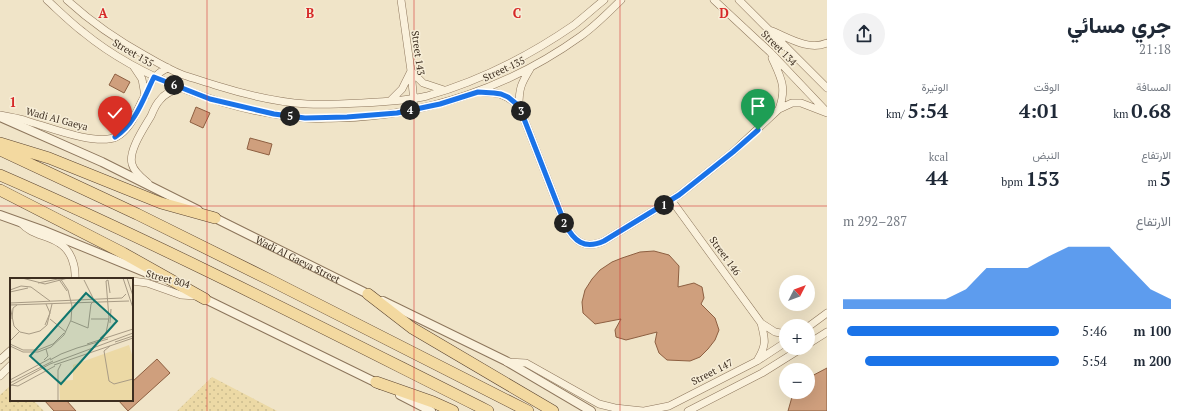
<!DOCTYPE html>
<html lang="ar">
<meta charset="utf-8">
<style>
:root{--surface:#fff;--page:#f2f2f3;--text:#1f2937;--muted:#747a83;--accent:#1a73e8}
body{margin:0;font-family:"PT Serif",Vazirmatn,serif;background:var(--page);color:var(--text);direction:rtl;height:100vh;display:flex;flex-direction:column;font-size:15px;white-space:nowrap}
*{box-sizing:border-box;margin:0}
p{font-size:13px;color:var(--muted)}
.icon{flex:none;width:22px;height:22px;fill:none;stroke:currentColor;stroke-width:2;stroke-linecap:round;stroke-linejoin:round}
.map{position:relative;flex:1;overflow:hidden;direction:ltr}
.sheet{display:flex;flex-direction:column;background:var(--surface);width:360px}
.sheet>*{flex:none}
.needle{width:26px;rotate:48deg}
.fabs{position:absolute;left:779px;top:275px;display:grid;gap:8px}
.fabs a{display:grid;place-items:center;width:36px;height:36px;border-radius:50%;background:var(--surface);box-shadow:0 4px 16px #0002;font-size:20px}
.pin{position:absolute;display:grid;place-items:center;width:34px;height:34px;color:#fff;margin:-41px -17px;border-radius:50% 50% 50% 0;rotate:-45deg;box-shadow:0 0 4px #0007}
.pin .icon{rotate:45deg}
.km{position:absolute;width:20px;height:20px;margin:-10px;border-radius:50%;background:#222;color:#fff;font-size:11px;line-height:20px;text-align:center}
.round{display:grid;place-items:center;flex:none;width:42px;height:42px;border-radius:21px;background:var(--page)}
.headline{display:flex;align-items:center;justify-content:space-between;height:68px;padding:0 16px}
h1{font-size:22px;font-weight:800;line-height:30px}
.metrics{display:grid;grid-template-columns:repeat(3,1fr);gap:6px;height:68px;padding:4px 16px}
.metrics div{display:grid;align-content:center}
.metrics b{font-size:20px;font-weight:800}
.metrics small{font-size:11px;font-weight:400}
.metrics p{font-size:11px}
.chart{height:112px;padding:8px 16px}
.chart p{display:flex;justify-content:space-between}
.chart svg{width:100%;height:72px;margin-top:4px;fill:var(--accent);opacity:.7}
ul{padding:0 16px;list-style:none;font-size:13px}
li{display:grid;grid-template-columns:64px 48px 1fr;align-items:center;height:30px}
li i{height:10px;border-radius:5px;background:var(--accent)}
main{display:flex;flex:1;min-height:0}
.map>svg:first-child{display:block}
.sand{fill:url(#sand-dots)}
.building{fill:#cf9f7d;stroke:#8d5f41}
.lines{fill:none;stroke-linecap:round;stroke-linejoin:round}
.minor-casing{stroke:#8d765c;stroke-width:8}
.tertiary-casing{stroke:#8d765c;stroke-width:10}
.primary-casing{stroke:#5b4430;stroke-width:12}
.minor{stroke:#faf1dc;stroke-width:7}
.tertiary{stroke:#faf1dc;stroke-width:8}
.primary{stroke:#f3d9a0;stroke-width:11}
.route-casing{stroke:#fff;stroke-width:8}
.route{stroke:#1a73e8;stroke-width:5}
.grid{fill:none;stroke:#d62828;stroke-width:1;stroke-opacity:0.55}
.labels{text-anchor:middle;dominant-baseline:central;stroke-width:3;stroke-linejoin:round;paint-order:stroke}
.street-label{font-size:10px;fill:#3d2e20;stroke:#f7eed8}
.inset-road{fill:none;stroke:#a89b85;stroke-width:1}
.view{fill:#0f766e;fill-opacity:0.15;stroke:#0f766e;stroke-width:2}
.inset-edge{fill:none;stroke:#3d2e20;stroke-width:2}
.grid-label{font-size:13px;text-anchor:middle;font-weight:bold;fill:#d62828;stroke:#f7eed8;stroke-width:3;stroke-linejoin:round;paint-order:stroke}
</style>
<main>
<section class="sheet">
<div class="headline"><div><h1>جري مسائي</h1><p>21:18</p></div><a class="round"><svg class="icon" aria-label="share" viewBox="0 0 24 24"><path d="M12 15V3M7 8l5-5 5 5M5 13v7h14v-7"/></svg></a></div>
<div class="metrics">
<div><p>المسافة</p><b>0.68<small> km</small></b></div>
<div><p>الوقت</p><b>4:01</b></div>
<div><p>الوتيرة</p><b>5:54<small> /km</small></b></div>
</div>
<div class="metrics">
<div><p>الارتفاع</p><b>5<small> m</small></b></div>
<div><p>النبض</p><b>153<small> bpm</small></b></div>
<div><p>kcal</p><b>44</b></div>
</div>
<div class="chart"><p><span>الارتفاع</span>287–292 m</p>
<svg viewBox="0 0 160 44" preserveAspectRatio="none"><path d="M0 44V38L10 38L20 38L30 38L40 38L50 38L60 32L70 19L80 19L90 19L100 12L110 6L120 6L130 6L140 19L150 32L160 38V44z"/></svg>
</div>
<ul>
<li><b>100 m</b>5:46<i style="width:98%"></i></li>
<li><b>200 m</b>5:54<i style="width:90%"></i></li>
</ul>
</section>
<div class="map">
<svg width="827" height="411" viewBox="0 0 827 411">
<defs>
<pattern id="sand-dots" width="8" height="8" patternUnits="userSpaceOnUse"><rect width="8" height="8" fill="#ecd9a5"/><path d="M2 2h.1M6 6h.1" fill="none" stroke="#cbbb8e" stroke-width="1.8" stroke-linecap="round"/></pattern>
</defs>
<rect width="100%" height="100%" fill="#f0e4c8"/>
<!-- sand -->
<path class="sand" d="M212,377L277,411H177Z
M11,385V400H33L44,411H0V395Z"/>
<!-- building -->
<path class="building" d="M115,74L130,82L124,93L109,85Z
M196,107L210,113L203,128L190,122Z
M250,138L272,144L269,155L247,149Z
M654,251L669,255L679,266L678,287L694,283L702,287L704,298L701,304L715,318L719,330L715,340L708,349L700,357L690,361L667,360L659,353L655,342L657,332L626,340L616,337L615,330L621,319L595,324L583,313L582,302L585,290L592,279L600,270L612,262L622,258L640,252Z
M157,359L170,373L128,411L118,400H132V382Z
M827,368V411H788L792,397L795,392H808V378Z
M44,400H66L76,411H54Z"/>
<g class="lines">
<!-- minor casing -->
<g class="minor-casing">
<path id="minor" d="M47,0C59,11 70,22 83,32C140,79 230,112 304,118C315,119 327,118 339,118C426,116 510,87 581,36C595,26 609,12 621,0
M67,0C91,22 117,40 146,56C158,63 170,70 183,75C195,79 206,82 218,86C247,95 277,102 307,104C325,105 343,104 361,103C383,102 406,101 427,96C480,81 529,56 574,25C584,17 594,8 604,0
M401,0L411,71L414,103
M714,0L770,52L827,112
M739,0L827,88
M772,31C789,38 809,51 827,43
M772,58C781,78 787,87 779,109
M134,67L142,79L145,96
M530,69C521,84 519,88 519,106L565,224C574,241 584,250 604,241L679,195L733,152L779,109L792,103H801L827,113
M480,92C499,93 504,93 519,106
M390,101L402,89L411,71L423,83L444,90
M0,115C9,117 18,118 27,121C48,127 96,146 116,137C129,131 135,115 141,103C149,88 151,75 168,68
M148,183C142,178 134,172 132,164C128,151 144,128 151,116C153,111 156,104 160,100C165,93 173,90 181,88
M672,201L761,323L775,332L786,334
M21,223C31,235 47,235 59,243C71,250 76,266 75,279
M132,281L147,283L181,295L196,296
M808,327L827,313
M808,344L827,332
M758,359C767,344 765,339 761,323
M0,360L11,350
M507,362L526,363L599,404L615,408L643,411
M0,376L11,365
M644,411L669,406L757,361L786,342
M688,411L762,373L802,348"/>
</g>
<!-- tertiary casing -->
<g class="tertiary-casing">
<g id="tertiary">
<path d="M0,117L102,162L198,210"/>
<path d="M0,215L42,230L157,277"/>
<path id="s1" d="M211,216L372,296"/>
<path d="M201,297L381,385"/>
<path d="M383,301L506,361L591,411"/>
<path d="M400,395L431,411"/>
</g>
</g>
<!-- primary casing -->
<g class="primary-casing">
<path id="primary" d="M0,143L49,158L161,203L215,218
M0,150L137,214L272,281L528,411
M0,175C166,247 326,330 488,411
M0,190L123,253L205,299
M368,294L412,328L553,411
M376,382L433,402L453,411"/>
</g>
<!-- minor -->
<use href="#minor" class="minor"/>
<!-- tertiary -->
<use href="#tertiary" class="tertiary"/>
<!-- primary -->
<use href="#primary" class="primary"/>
</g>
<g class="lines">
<!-- route casing -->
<g class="route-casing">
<path id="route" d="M115,137C135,125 144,97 154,77L210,99L274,114L305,118L347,117L397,113L440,104L478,92L494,93L501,94L508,97L519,106L565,224C574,241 584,250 604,241L679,195L733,152L758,130"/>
</g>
<!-- route -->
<use href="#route" class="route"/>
</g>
<!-- grid -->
<path class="grid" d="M207,0V411M414,0V411M620,0V411M0,206H827"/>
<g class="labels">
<!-- street labels -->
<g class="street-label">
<text transform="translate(779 48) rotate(45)">Street 134</text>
<text transform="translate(133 53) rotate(30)">Street 135</text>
<text transform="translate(418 53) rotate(82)">Street 143</text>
<text transform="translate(504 69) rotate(-25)">Street 135</text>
<text transform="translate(57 119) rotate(15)">Wadi Al Gaeya</text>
<text transform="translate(725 256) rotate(54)">Street 146</text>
<text stroke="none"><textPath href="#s1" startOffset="97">Wadi Al Gaeya Street</textPath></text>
<text transform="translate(168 279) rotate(15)">Street 804</text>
<text transform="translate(712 372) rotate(-27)">Street 147</text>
</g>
</g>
<!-- overview -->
<g transform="translate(10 278)">
<rect width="123" height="123" fill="#f0e4c8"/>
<path d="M119,67L123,80V123H50L49,103L63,102V87Z" fill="#ecd9a5"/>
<path class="inset-road" d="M12,0L35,6L58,0M48,0L57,13M113,0L123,30M117,0L123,18M74,2L83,20M96,3L98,2L100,15M28,5L53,0M0,12L11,8L21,9L40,23M0,14L18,10M0,25L112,20L116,16M0,27L119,23M0,28L4,48L10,54L19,56L30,53L37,47L42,26M2,41L3,30L7,27M40,41L56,54M81,41H99M61,43L78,50L81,26L84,23M100,45L101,31M35,47L40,35L36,26M90,60L96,55L99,40L96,3M0,63L9,54M105,64L123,58M0,66L13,72H28L43,66L54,55M77,66L123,51M0,68L13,74H28L41,69L54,57L61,42L62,28L58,12L50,0M100,68L94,73L99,103L104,106L123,101M67,70L98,61M51,76L67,70M34,82L38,78L36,71M40,82L51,76M56,83L123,60M44,87L56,83M0,102L41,80M0,105L43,83M1,107L8,108L45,88M0,108L40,86L123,55M48,123V92L51,86"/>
<path class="view" d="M76,15L107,43L51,106L20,78Z"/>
<rect width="123" height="123" class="inset-edge"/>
</g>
<g class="grid-label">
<text x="103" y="18">A</text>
<text x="310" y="18">B</text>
<text x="517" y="18">C</text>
<text x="724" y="18">D</text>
<text x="13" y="107">1</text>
</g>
</svg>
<div class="fabs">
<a><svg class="needle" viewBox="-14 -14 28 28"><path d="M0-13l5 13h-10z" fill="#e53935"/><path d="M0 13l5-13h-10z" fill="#747a83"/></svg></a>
<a>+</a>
<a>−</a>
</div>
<div class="pin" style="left:758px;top:130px;background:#1e9e55"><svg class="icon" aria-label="arrive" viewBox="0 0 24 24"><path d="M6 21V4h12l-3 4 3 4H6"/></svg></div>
<div class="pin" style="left:115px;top:137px;background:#d93025"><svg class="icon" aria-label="check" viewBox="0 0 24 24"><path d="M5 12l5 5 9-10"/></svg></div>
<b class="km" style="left:664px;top:205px">1</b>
<b class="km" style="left:564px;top:223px">2</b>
<b class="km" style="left:521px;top:111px">3</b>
<b class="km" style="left:410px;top:110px">4</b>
<b class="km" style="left:290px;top:116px">5</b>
<b class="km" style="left:174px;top:85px">6</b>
</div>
</main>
